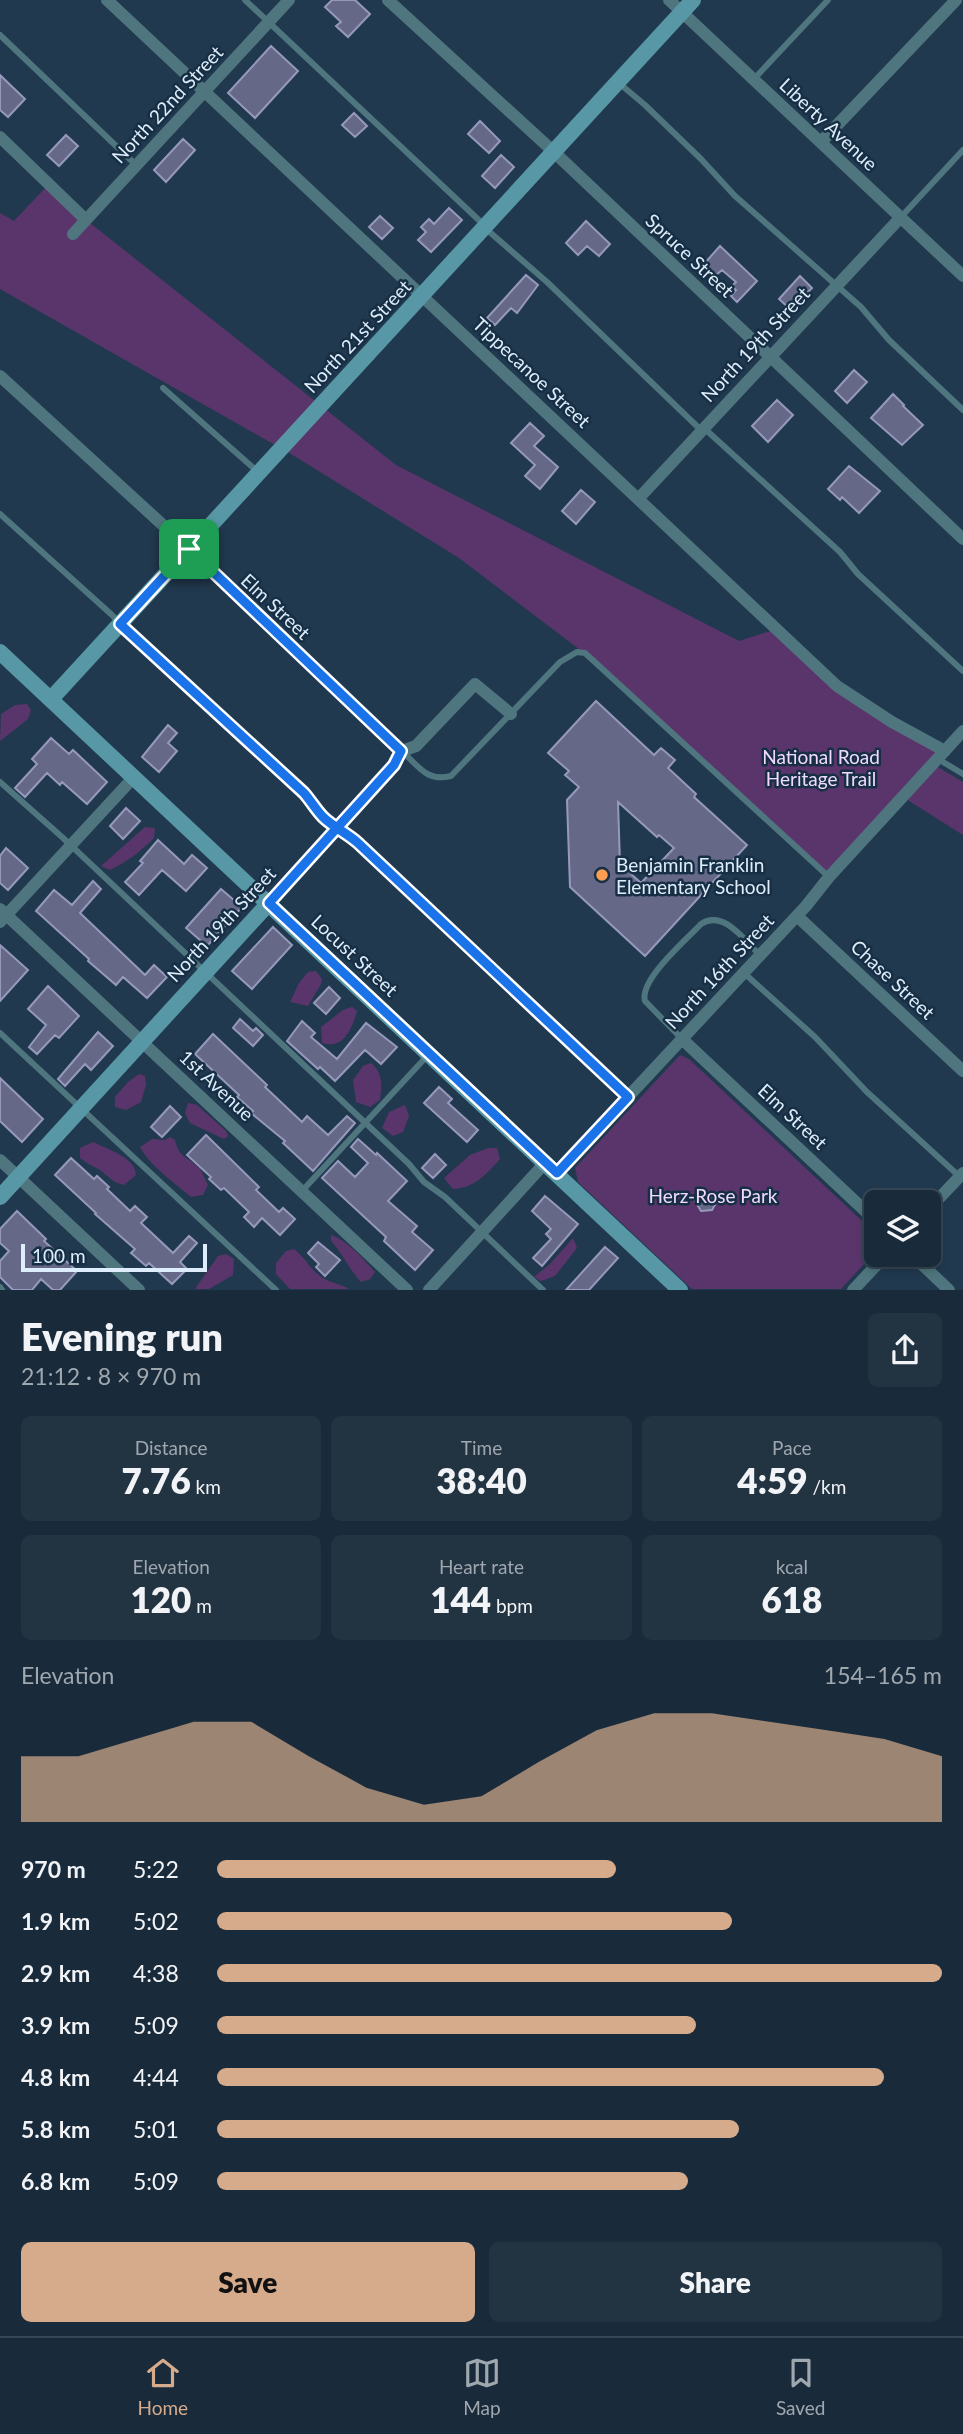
<!DOCTYPE html>
<meta charset="utf-8">
<style>
:root{--surface:#192b3b;--page:#223342;--text:#f1f3f6;--muted:#9fa7af;--line:#374755;--accent:#d6ab8b}
body{margin:0;font-family:Lato,sans-serif;background:var(--page);color:var(--text);height:100vh;display:flex;flex-direction:column;font-size:26px;white-space:nowrap}
*{box-sizing:border-box;margin:0}
p{font-size:23px;color:var(--muted)}
.icon{flex:none;width:38px;height:38px;fill:none;stroke:currentColor;stroke-width:2;stroke-linecap:round;stroke-linejoin:round}
.map{position:relative;height:1290px;overflow:hidden}
.drawer{display:flex;flex-direction:column;background:var(--surface);flex:1}
.drawer>*{flex:none}
.fabs{position:absolute;left:864px;top:1190px;display:grid;gap:14px}
.fabs a{display:grid;place-items:center;width:77px;height:77px;border-radius:10px;background:var(--surface);box-shadow:0 4px 10px #0003,0 0 0 2px var(--line);font-size:35px}
.scale{position:absolute;left:21px;bottom:18px;width:186px;box-sizing:border-box;padding-left:7px;border:4px solid #deedfb;border-top:0;font-size:19px;line-height:24px;white-space:nowrap;color:#deedfb;-webkit-text-stroke:5px #172f44;paint-order:stroke}
.pin{position:absolute;display:grid;place-items:center;width:60px;height:60px;color:#fff;margin:-30px;border-radius:14px;box-shadow:0 4px 10px #0006}
.round{display:grid;place-items:center;flex:none;width:74px;height:74px;border-radius:10px;background:var(--page)}
.overview{display:flex;align-items:center;justify-content:space-between;height:119px;padding:0 21px}
h1{font-size:38px;font-weight:800;line-height:52px}
.stats{display:grid;grid-template-columns:repeat(3,1fr);gap:10px;height:119px;padding:7px 21px}
.stats div{display:grid;align-content:center;border-radius:10px;background:var(--page);text-align:center}
.stats b{font-size:35px;font-weight:800}
.stats small{font-size:19px;font-weight:400}
.stats p{font-size:19px}
.chart{height:196px;padding:14px 21px}
.chart p{display:flex;justify-content:space-between}
.chart svg{width:100%;height:126px;margin-top:7px;fill:var(--accent);opacity:.7}
.action{display:flex;gap:14px;margin-top:auto;padding:14px 21px}
.action a{flex:1;height:80px;border-radius:10px;background:var(--accent);color:#111;font-size:28px;font-weight:800;line-height:80px;text-align:center}
.action a+a{background:var(--page);color:var(--text)}
ul{padding:0 21px;list-style:none;font-size:23px}
li{display:grid;grid-template-columns:112px 84px 1fr;align-items:center;height:52px}
li i{height:18px;border-radius:9px;background:var(--accent)}
.tabs{display:flex;justify-content:space-around;align-items:center;height:98px;border-top:2px solid var(--line);background:var(--surface);font-size:19px;color:var(--muted)}
.tabs a{display:grid;justify-items:center;gap:4px}
.tabs .on{color:var(--accent)}
.map>svg:first-child{display:block}
.green{fill:#5a356b}
.building{fill:#656887;stroke:#9699bb;stroke-width:2;fill-rule:evenodd}
.lines{fill:none;stroke-linecap:round;stroke-linejoin:round}
.lane{stroke:#4f767e;stroke-width:6}
.street{stroke:#4f767e;stroke-width:12}
.secondary{stroke:#5898a6;stroke-width:16}
.route-casing{stroke:#fff;stroke-width:14}
.route{stroke:#1a73e8;stroke-width:9}
.poi-dot{fill:#fd9d54;stroke:#172f44;stroke-width:2.5}
.labels{text-anchor:middle;dominant-baseline:central;stroke-width:5;stroke-linejoin:round;paint-order:stroke}
.street-label{font-size:19px;fill:#deedfb;stroke:#172f44}
.park-label{font-size:19px;fill:#f1dafd;stroke:#172f44}
.poi-label{font-size:19px;fill:#deedfb;stroke:#172f44;text-anchor:start}
</style>
<div class="map">
<svg width="963" height="1290" viewBox="0 0 963 1290">
<rect width="100%" height="100%" fill="#21394f"/>
<!-- green -->
<path class="green" d="M49,184L85,219L396,465L739,641L777,629L837,686L945,751L933,764L963,782V835L903,797L829,877L600,665L459,558L291,454L0,289V213L14,221Z
M27,704L31,710L28,719L0,741L1,714L15,705Z
M145,827L155,828L154,838C141,851 127,862 110,870L101,866Z
M316,971L322,979L321,984L308,1006L290,1002L299,983L308,972Z
M352,1007L357,1011C352,1029 343,1050 322,1043L321,1027L343,1010Z
M680,1055L689,1059L877,1235V1250L841,1289H692L578,1182L575,1168Z
M371,1063C383,1073 382,1085 380,1100L370,1107L356,1102L353,1080L363,1066Z
M139,1074L145,1076L146,1085L141,1102L126,1110L115,1107V1097L128,1082Z
M188,1103L197,1105L226,1131L228,1136L224,1139L190,1123L185,1113Z
M405,1105L409,1116L403,1132L393,1136L382,1128L389,1112Z
M170,1137L175,1140C179,1159 189,1157 200,1169C203,1173 205,1180 208,1185L203,1195L191,1197C175,1183 149,1165 140,1147L152,1139L164,1140Z
M93,1142C107,1149 136,1158 136,1175L124,1185C112,1182 109,1177 100,1170C93,1166 86,1163 80,1158V1148Z
M488,1148H497L500,1159C486,1175 474,1188 453,1189L444,1178L470,1155Z
M331,1235C347,1240 364,1260 375,1272L370,1279L361,1282C349,1269 343,1254 331,1241Z
M573,1238L577,1248L555,1276L541,1281L534,1277L550,1264Z
M294,1249C305,1257 311,1271 323,1278C331,1283 341,1284 349,1289H290L276,1274V1263L286,1251Z
M226,1254L234,1259L233,1275L209,1289H195L218,1256Z"/>
<!-- building -->
<path class="building" d="M332,0H355L370,14L348,37L336,26L341,22L325,7Z
M271,46L298,71L255,118L228,93Z
M0,75L25,99L8,117L0,110Z
M354,113L367,126L355,137L342,125Z
M480,121L500,141L489,153L468,134Z
M66,135L78,146L59,166L47,155Z
M183,139L195,150L166,182L154,170Z
M501,155L514,167L495,188L482,176Z
M449,208L462,220L431,252L418,240L426,232L421,227L429,219L434,224Z
M380,216L393,228L382,239L369,227Z
M586,221L610,244L599,256L587,246L578,255L566,243Z
M720,246L757,281L737,302L731,296L736,290L732,286L736,282L722,270L715,276L703,265Z
M526,275L538,285L517,313L511,308L495,325L487,318Z
M800,276L812,288L791,310L779,299Z
M854,370L867,382L847,403L835,391Z
M893,394L904,405L903,406L923,425L902,445L871,418Z
M777,400L793,415L768,442L752,426Z
M530,423L544,436L534,446L558,467L540,489L525,476L535,465L511,443Z
M849,466L880,491L859,513L842,497L840,500L828,489Z
M581,490L595,502L576,524L562,511Z
M596,701L654,755L661,748L675,760L668,768L696,794L694,797L747,845L645,956L570,887L567,800L579,787L565,775L569,771L548,753ZM618,802L657,837L659,835L674,848L641,883L620,864Z
M168,725L177,733L168,743L177,751L159,772L142,757Z
M51,738L69,754L73,750L107,782L87,804L62,782L60,785L47,773L25,797L15,788L37,764L32,759Z
M126,808L140,821L123,839L110,826Z
M158,840L184,864L192,855L207,868L186,891L162,870L139,895L125,882L143,863L140,861Z
M6,848L28,868L8,890L0,883V856Z
M93,881L101,889L80,913L145,975L154,965L167,977L147,998L123,977L116,985L88,961L89,959L36,911L54,890L72,905Z
M221,889L242,907L207,946L186,928Z
M273,927L292,945L252,989L232,971Z
M0,945L28,970L0,1001Z
M48,986L79,1016L59,1038L55,1035L37,1054L29,1047L46,1025L28,1009Z
M329,987L340,998L326,1014L314,1003Z
M240,1019L253,1031L256,1028L263,1035L253,1046L233,1028Z
M302,1021L315,1033L311,1037L337,1059L366,1023L397,1047L381,1064L365,1050L335,1081L320,1067L318,1069L287,1041Z
M98,1032L113,1046L91,1070L85,1064L65,1086L58,1079Z
M213,1034L267,1085L265,1087L302,1122L307,1116L328,1135L347,1116L355,1123L313,1171L283,1143L285,1141L251,1113L253,1111L237,1097L239,1095L195,1054Z
M0,1078L43,1119L22,1142L0,1121Z
M439,1087L452,1099L448,1103L478,1130L467,1142L424,1103Z
M170,1106L181,1117L162,1137L151,1127Z
M206,1135L259,1187L256,1190L279,1212L283,1208L295,1219L280,1235L262,1218L254,1227L244,1217L249,1212L224,1188L221,1190L209,1179L211,1177L187,1155Z
M358,1139L376,1155L377,1153L407,1181L388,1201L417,1226L412,1232L433,1250L415,1270L384,1241L386,1237L322,1178L338,1161L355,1177L368,1163L351,1147Z
M435,1154L446,1165L433,1178L422,1168Z
M71,1158L94,1179L97,1176L109,1187L107,1189L130,1211L135,1206L147,1217L141,1223L173,1253L189,1236L197,1243L180,1262L187,1269L172,1284L149,1263L146,1266L131,1253L135,1249L95,1214L96,1213L55,1175Z
M711,1192L717,1201L712,1210L701,1211L695,1201L701,1193Z
M545,1196L578,1224L542,1266L533,1258L551,1239L546,1234L551,1229L532,1211Z
M17,1211L46,1239L44,1241L77,1271L60,1290H53L41,1279L32,1290H13L0,1277V1261L9,1251L0,1243V1229Z
M318,1242L340,1260L325,1276L316,1267L319,1264L308,1253Z
M605,1247L618,1258L589,1290H566Z"/>
<g class="lines">
<!-- lane -->
<path class="lane" d="M245,0L483,224
M0,35L136,165
M754,79L828,0
M620,84L645,105L701,159L735,196L861,307L889,340L963,410
M901,217L963,150
M485,228L547,282L702,431
M163,388L258,472
M705,429L840,552L858,574L963,671
M0,514L112,615L134,639L304,793L324,819L357,843L628,1097
M403,752C419,767 427,782 451,776L560,662L577,652L585,653L829,877
M938,759L963,774
M0,782L62,837L409,1164L424,1182L445,1197L543,1290
M744,973L815,1037L867,1092L959,1176
M0,1033L276,1290
M682,1039L645,1001C639,980 686,940 701,924C724,909 745,941 760,955
M302,1191L428,1055
M0,1287L2,1290"/>
<!-- street -->
<path class="street" d="M107,0L837,686L892,722L945,751
M388,0L555,153L963,539
M669,0L963,276
M0,137L85,219
M821,142L956,0
M73,234L289,0
M0,376L189,549L402,751
M639,498L901,217
M269,903L394,765L402,751L416,746L475,684L511,714
M0,909L407,1290
M797,916L963,1071
M0,922L134,777
M682,1039L877,1222
M0,1160L139,1290
M557,1173L806,906L829,877L963,731
M929,1209L963,1173
M912,1255L949,1290
M429,1290L545,1163
M853,1290L886,1255"/>
<!-- secondary -->
<path class="secondary" d="M0,652L680,1290
M51,699L693,0
M0,1197L269,903"/>
</g>
<g class="lines">
<!-- route casing -->
<g class="route-casing">
<path id="route" d="M189,549L401,751L394,765L269,903L557,1173L628,1097L358,843C347,833 333,827 323,817C316,810 311,801 304,793L120,624L189,549"/>
</g>
<!-- route -->
<use href="#route" class="route"/>
</g>
<!-- markers -->
<circle class="poi-dot" cx="602" cy="875" r="7"/>
<g class="labels">
<!-- street labels -->
<g class="street-label">
<text transform="translate(167 104) rotate(-47)">North 22nd Street</text>
<text transform="translate(829 124) rotate(43)">Liberty Avenue</text>
<text transform="translate(690 255) rotate(43)">Spruce Street</text>
<text transform="translate(357 336) rotate(-47)">North 21st Street</text>
<text transform="translate(755 344) rotate(-47)">North 19th Street</text>
<text transform="translate(532 372) rotate(43)">Tippecanoe Street</text>
<text transform="translate(276 606) rotate(43)">Elm Street</text>
<text transform="translate(221 924) rotate(-47)">North 19th Street</text>
<text transform="translate(355 955) rotate(43)">Locust Street</text>
<text transform="translate(719 971) rotate(-47)">North 16th Street</text>
<text transform="translate(893 979) rotate(43)">Chase Street</text>
<text transform="translate(217 1085) rotate(43)">1st Avenue</text>
<text transform="translate(793 1116) rotate(43)">Elm Street</text>
</g>
<!-- park labels -->
<g class="park-label">
<text x="821" y="756">National Road<tspan x="821" dy="22">Heritage Trail</tspan></text>
<text x="713" y="1195">Herz-Rose Park</text>
</g>
<!-- poi labels -->
<g class="poi-label">
<text x="616" y="864">Benjamin Franklin<tspan x="616" dy="22">Elementary School</tspan></text>
</g>
</g>
</svg>
<div class="fabs">
<a><svg class="icon" aria-label="layers" viewBox="0 0 24 24"><path d="M12 4l9 5-9 5-9-5zM3 14l9 5 9-5"/></svg></a>
</div>
<div class="scale">100 m</div>
<div class="pin" style="left:189px;top:549px;background:#1e9e55"><svg class="icon" aria-label="arrive" viewBox="0 0 24 24"><path d="M6 21V4h12l-3 4 3 4H6"/></svg></div>
</div>
<section class="drawer">
<div class="overview"><div><h1>Evening run</h1><p>21:12 · 8 × 970 m</p></div><a class="round"><svg class="icon" aria-label="share" viewBox="0 0 24 24"><path d="M12 15V3M7 8l5-5 5 5M5 13v7h14v-7"/></svg></a></div>
<div class="stats">
<div><p>Distance</p><b>7.76<small> km</small></b></div>
<div><p>Time</p><b>38:40</b></div>
<div><p>Pace</p><b>4:59<small> /km</small></b></div>
</div>
<div class="stats">
<div><p>Elevation</p><b>120<small> m</small></b></div>
<div><p>Heart rate</p><b>144<small> bpm</small></b></div>
<div><p>kcal</p><b>618</b></div>
</div>
<div class="chart"><p><span>Elevation</span>154–165 m</p>
<svg viewBox="0 0 160 44" preserveAspectRatio="none"><path d="M0 44V21L10 21L20 15L30 9L40 9L50 21L60 32L70 38L80 35L90 23L100 12L110 6L120 6L130 9L140 12L150 15L160 21V44z"/></svg>
</div>
<ul>
<li><b>970 m</b>5:22<i style="width:55%"></i></li>
<li><b>1.9 km</b>5:02<i style="width:71%"></i></li>
<li><b>2.9 km</b>4:38<i style="width:100%"></i></li>
<li><b>3.9 km</b>5:09<i style="width:66%"></i></li>
<li><b>4.8 km</b>4:44<i style="width:92%"></i></li>
<li><b>5.8 km</b>5:01<i style="width:72%"></i></li>
<li><b>6.8 km</b>5:09<i style="width:65%"></i></li>
</ul>
<div class="action"><a>Save</a><a>Share</a></div>
</section>
<nav class="tabs">
<a class="on"><svg class="icon" aria-label="home" viewBox="0 0 24 24"><path d="M3 11l9-7 9 7M6 9v11h12V9"/></svg>Home</a>
<a><svg class="icon" aria-label="map" viewBox="0 0 24 24"><path d="M3 6l6-2 6 2 6-2v14l-6 2-6-2-6 2zM9 4v14M15 6v14"/></svg>Map</a>
<a><svg class="icon" aria-label="saved" viewBox="0 0 24 24"><path d="M7 4h10v16l-5-4-5 4z"/></svg>Saved</a>
</nav>
